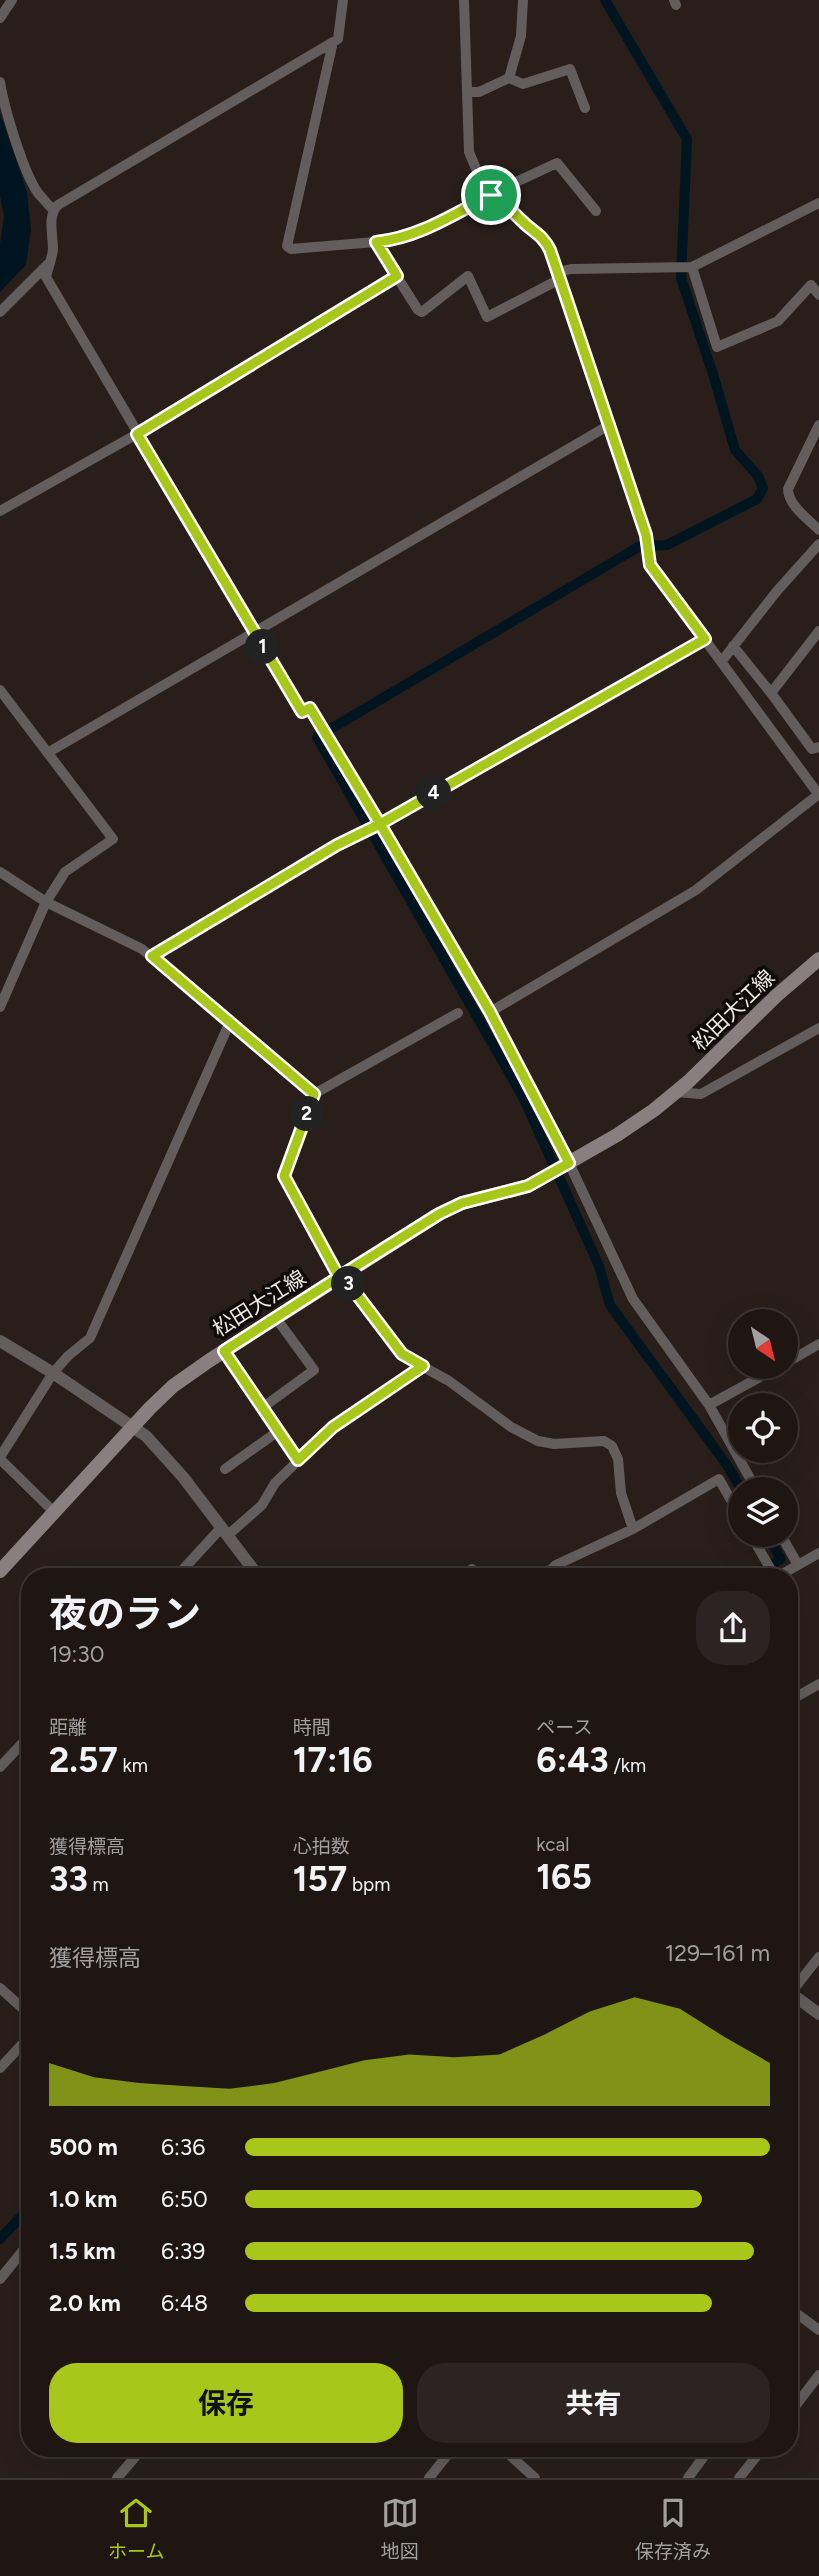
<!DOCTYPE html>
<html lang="ja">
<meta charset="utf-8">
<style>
:root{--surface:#1f1614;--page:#2c2322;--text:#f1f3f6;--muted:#a19fa0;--line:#3c3534;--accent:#a9c71a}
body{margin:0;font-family:Figtree,"Noto Sans JP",sans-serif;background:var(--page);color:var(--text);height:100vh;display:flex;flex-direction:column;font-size:26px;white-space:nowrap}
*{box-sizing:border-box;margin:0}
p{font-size:23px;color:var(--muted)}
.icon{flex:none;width:38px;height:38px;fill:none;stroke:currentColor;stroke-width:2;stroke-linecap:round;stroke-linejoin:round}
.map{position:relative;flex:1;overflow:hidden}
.drawer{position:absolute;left:21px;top:1568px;width:777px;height:889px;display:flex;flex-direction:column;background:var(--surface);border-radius:28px;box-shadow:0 7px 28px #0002,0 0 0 2px var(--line)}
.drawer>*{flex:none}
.needle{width:46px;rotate:145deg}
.tools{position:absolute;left:728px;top:1309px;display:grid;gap:14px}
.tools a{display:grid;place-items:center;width:70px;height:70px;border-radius:50%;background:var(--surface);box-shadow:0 7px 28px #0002,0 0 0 2px var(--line);font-size:35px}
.pin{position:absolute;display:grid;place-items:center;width:60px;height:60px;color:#fff;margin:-30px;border:4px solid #fff;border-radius:50%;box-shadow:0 2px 7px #0007}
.km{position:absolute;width:35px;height:35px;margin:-18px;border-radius:50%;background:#222;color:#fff;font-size:19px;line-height:35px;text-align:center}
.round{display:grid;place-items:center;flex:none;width:74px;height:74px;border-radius:28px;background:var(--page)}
.head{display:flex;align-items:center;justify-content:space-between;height:119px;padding:0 28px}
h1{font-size:38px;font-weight:700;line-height:52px}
.metrics{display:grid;grid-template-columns:repeat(3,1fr);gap:10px;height:119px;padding:7px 28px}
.metrics div{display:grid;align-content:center}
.metrics b{font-size:35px;font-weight:700}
.metrics small{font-size:19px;font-weight:400}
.metrics p{font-size:19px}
.chart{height:196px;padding:14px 28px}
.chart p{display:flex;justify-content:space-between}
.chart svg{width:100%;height:126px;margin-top:7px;fill:var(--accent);opacity:.7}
.primary-button{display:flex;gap:14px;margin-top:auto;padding:14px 28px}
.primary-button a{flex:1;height:80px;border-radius:28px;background:var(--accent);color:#111;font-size:28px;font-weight:700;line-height:80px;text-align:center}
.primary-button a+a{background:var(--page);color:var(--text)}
ul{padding:0 28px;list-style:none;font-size:23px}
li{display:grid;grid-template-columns:112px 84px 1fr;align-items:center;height:52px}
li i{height:18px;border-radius:9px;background:var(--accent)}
.menu{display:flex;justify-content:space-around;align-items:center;height:98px;border-top:2px solid var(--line);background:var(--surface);font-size:19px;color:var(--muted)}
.menu a{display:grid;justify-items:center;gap:4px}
.menu .current{color:var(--accent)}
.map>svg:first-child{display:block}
.water{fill:#00151f}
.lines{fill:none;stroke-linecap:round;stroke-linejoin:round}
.canal{stroke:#00151f;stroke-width:10}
.minor{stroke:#635d5d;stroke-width:10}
.tertiary{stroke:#635d5d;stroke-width:12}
.secondary{stroke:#897e80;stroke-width:14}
.route-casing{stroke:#fff;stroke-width:14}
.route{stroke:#a9c71a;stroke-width:9}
.labels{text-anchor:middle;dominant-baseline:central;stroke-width:7;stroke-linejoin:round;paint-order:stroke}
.street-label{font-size:21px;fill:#efe7e4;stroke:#0e0a08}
</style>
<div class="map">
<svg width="819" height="2478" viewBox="0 0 819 2478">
<rect width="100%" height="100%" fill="#291e1a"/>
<!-- water -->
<path class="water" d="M0,113L27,192L31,230L26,265L0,292V244L4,216L0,196Z"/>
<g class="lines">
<!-- canal -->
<path class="canal" d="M605,0L687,139L681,278L713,374L735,450L758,476L763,488L757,499L667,545L640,546L317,737L523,1097L599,1266L610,1305L727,1465L741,1489
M749,1577L781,1559L767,1535
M0,2239L30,2207"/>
<!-- minor -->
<path class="minor" d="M343,0L338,39L333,42L287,246L291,249L375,242L418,310L422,312L468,276L487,317L560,279
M464,0L469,152L485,190L508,206L525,224L538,232L550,250L646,535L650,565L819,795
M674,0L676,5
M0,18L12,0
M333,42L58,205C47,216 53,234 53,249C52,259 48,268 46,277L302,712L310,707L335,747L490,1012L569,1163L633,1299L709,1405L756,1489
M509,78L523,84L570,69L585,108
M0,82C4,107 23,172 38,193C43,199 48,204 53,210
M467,92H479L509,78L521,36L523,0
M490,194L557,163L596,211
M375,242C418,238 455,214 491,195
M692,267L717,347L778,321L811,285L819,295
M558,272L571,269L692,267L819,203
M0,312L48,264
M819,425L788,489C788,505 808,519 819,530
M0,511L137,434L397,276
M733,646L771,693L812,749L819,747
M721,662L777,591L819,544
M0,690L113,839L65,872L46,902L0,1007
M771,693L819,631
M49,752L611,424
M0,872L46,902L142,949L314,1094
M152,956L337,845L380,824L705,639
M490,1012L696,890L819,794
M676,1092L701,1094L819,1028
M342,1275L402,1355L449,1381L511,1427L538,1441L554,1444L604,1441L612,1446L618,1459L621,1493L633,1529
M339,1277L284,1176L314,1094L458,1013
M224,1351L277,1432L225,1469
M786,1363L819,1344
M709,1405L778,1367
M262,1408L314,1370L276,1318
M277,1432L298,1460
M0,1457L53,1373L68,1356L90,1338L229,1024
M0,1459L54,1512
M228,1535L262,1505L275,1483L333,1427L423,1366
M751,1535L775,1577
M781,1535L798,1565
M472,1569L477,1577
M176,1577L221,1528
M543,1577L556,1565L633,1529L719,1479L740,1516
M777,1577L819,1553
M789,1701L819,1684
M0,1767L30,1735
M0,1988L30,2015
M789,1995L819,1957
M0,2068L30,2036
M0,2279L30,2242
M789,2308L819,2330
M789,2322L795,2313
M789,2414L819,2375
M502,2448L535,2478
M117,2478L143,2448
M429,2478L453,2448
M688,2478L710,2448
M739,2478L763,2448"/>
<!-- tertiary -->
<path class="tertiary" d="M0,1341L53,1373L146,1436L183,1477L259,1577
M789,1992L819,2014"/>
<!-- secondary -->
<path class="secondary" d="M0,1571L150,1408L173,1386L210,1360L439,1214L462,1203L528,1186L617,1135L654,1110L688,1082L776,996L819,959"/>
</g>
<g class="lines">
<!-- route casing -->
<g class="route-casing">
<path id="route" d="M491,195C454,214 418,238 376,242L397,276L137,434L302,712L310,708L380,824L337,845L152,956L314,1094L284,1176L339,1277L224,1351L298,1460L333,1427L423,1366L402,1354L342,1275L439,1214L462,1203L528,1186L569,1163L490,1012L380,824L705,639L650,565L646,535L550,250C542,234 534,233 522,221C512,211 503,203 491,195"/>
</g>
<!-- route -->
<use href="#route" class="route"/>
</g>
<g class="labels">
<!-- street labels -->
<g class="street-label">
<text transform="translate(733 1010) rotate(-44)">松田大江線</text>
<text transform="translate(259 1303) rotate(-32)">松田大江線</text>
</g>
</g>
</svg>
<div class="tools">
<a><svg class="needle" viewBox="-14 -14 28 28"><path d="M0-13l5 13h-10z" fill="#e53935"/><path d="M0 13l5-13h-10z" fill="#a19fa0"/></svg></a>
<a><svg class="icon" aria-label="locate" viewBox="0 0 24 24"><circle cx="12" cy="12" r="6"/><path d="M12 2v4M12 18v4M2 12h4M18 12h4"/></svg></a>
<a><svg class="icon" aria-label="layers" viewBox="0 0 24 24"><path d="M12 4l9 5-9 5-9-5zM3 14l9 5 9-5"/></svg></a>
</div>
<div class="pin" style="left:491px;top:195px;background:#1e9e55"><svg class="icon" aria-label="arrive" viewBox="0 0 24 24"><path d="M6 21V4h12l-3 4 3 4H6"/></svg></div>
<b class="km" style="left:263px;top:647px">1</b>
<b class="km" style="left:307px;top:1114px">2</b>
<b class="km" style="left:349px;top:1284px">3</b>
<b class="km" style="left:434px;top:793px">4</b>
<section class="drawer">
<div class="head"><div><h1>夜のラン</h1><p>19:30</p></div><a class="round"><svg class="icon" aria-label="share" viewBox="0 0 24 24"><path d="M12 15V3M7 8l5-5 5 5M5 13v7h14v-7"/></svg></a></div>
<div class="metrics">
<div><p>距離</p><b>2.57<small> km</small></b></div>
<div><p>時間</p><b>17:16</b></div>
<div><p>ペース</p><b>6:43<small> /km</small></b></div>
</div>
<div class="metrics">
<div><p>獲得標高</p><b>33<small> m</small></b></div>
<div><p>心拍数</p><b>157<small> bpm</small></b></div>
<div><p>kcal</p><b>165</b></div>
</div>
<div class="chart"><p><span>獲得標高</span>129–161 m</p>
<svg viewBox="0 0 160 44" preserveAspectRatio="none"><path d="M0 44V29L10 34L20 36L30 37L40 38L50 36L60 32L70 28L80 26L90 27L100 26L110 19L120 11L130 6L140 10L150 20L160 29V44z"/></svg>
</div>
<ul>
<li><b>500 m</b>6:36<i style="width:100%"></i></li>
<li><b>1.0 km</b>6:50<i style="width:87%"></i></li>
<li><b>1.5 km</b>6:39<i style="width:97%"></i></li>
<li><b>2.0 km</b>6:48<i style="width:89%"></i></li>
</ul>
<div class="primary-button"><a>保存</a><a>共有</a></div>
</section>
</div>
<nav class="menu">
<a class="current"><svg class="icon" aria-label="home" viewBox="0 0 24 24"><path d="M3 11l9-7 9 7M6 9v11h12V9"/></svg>ホーム</a>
<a><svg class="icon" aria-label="map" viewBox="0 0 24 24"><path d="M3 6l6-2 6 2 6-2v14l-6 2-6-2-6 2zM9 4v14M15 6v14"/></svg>地図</a>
<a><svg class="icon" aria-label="saved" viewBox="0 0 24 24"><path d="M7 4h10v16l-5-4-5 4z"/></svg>保存済み</a>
</nav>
